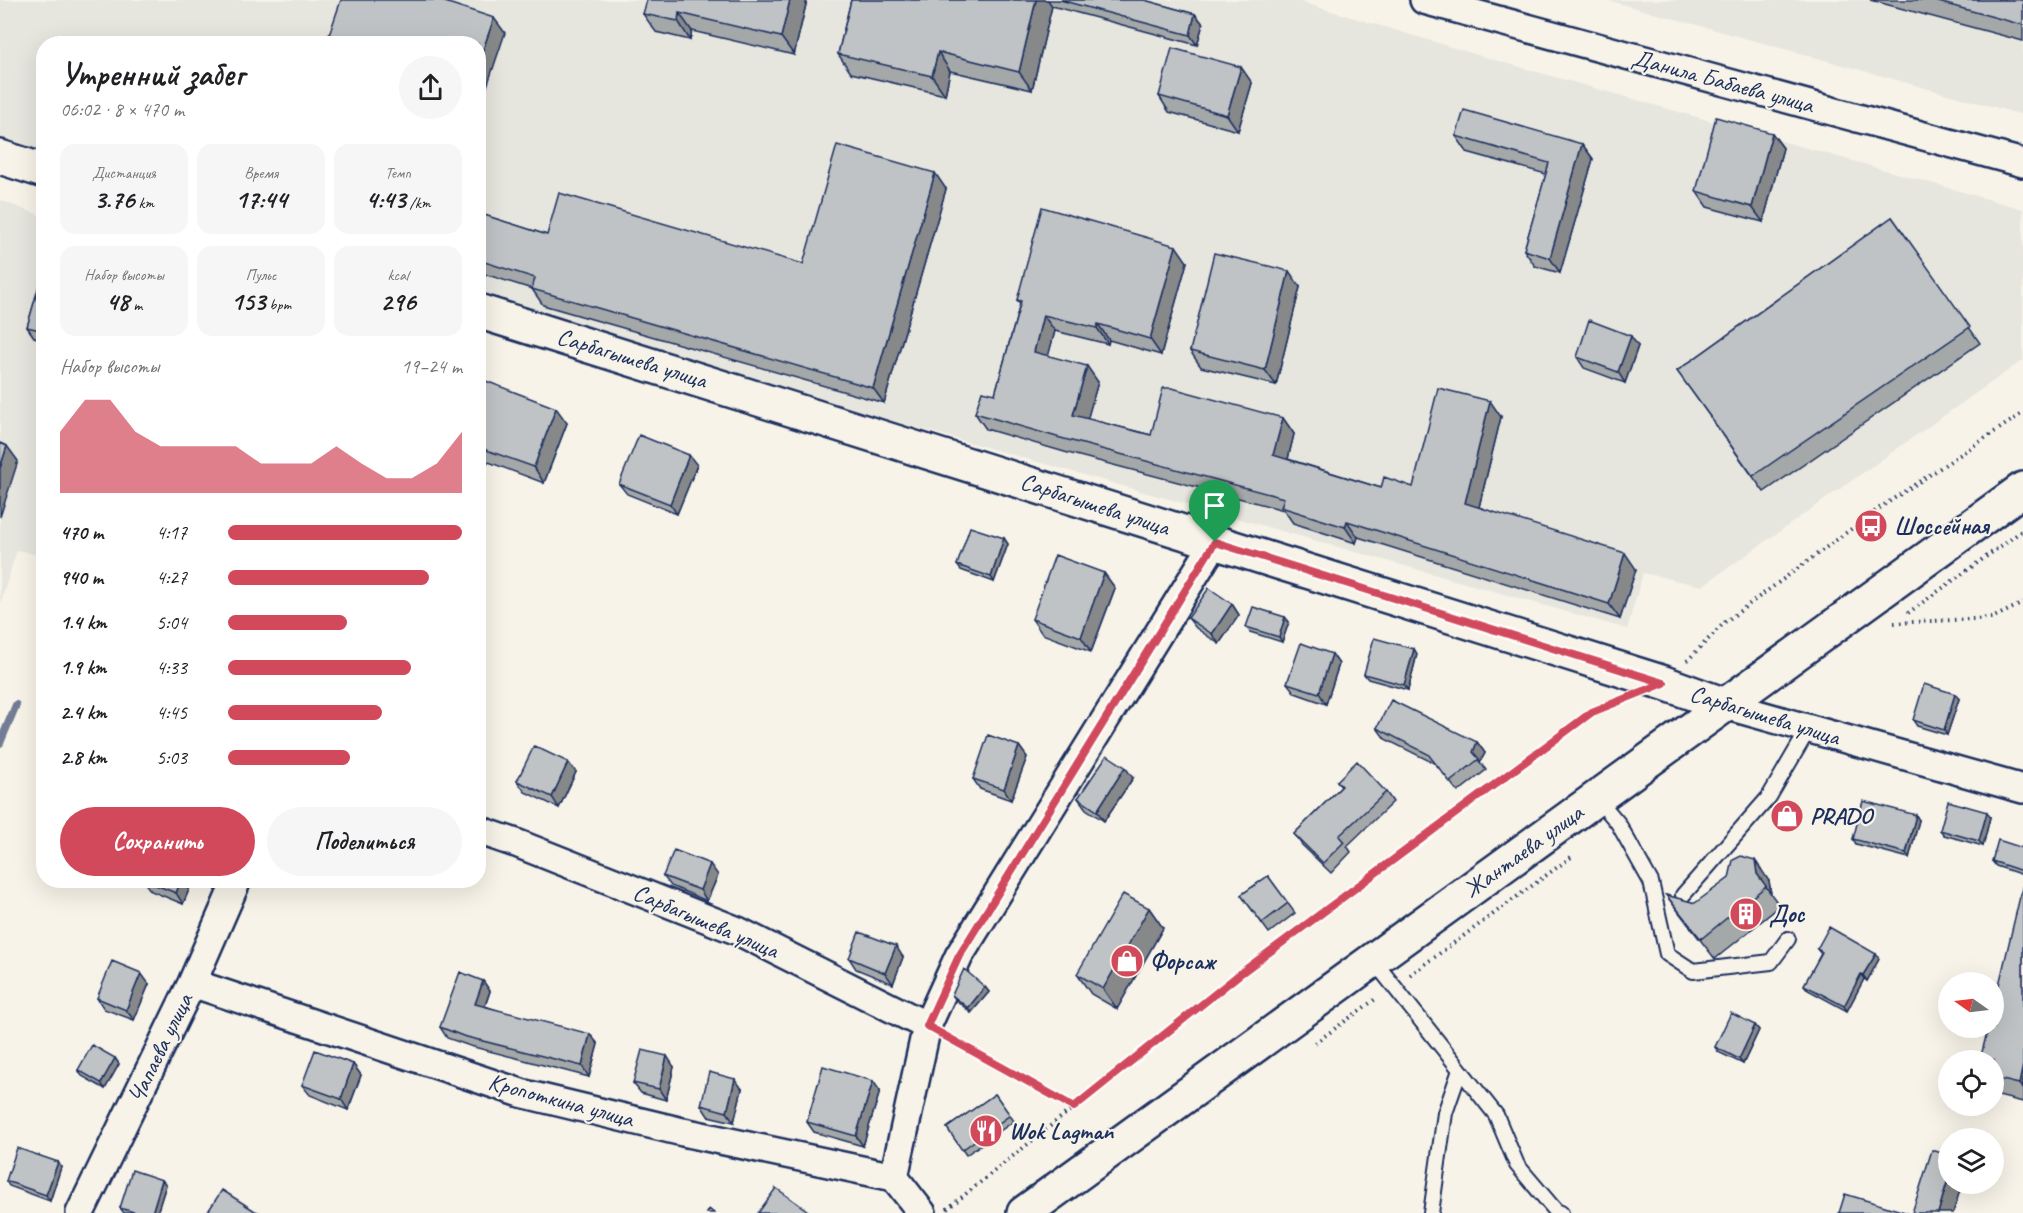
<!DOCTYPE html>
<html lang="ru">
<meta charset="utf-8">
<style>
:root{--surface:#fff;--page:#f6f6f6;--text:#202124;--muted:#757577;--accent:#d1495b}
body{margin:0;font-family:Caveat,sans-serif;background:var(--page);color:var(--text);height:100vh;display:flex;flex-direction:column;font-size:22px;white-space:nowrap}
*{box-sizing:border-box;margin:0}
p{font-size:20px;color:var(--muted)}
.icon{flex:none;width:33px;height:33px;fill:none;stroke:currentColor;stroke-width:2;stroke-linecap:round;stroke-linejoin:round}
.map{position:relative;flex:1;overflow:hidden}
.drawer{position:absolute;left:36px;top:36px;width:450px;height:852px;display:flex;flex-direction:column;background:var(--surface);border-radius:24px;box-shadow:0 6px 24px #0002}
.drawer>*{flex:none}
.needle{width:39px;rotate:284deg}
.controls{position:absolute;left:1938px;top:972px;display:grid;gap:12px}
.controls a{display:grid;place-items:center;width:66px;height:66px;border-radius:50%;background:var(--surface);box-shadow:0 6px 24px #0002;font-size:30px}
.pin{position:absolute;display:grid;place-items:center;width:51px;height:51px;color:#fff;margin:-62px -26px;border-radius:50% 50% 50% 0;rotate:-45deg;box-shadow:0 0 6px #0007}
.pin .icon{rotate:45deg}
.round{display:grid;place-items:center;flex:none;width:63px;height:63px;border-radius:32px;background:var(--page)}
.summary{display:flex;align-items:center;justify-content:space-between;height:102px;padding:0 24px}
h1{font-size:33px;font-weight:800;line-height:45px}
.figures{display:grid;grid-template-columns:repeat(3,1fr);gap:9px;height:102px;padding:6px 24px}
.figures div{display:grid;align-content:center;border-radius:15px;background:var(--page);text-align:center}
.figures b{font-size:26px;font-weight:800}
.figures small{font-size:16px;font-weight:400}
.figures p{font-size:16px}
.chart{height:168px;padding:12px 24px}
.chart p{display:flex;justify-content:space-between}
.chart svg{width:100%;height:108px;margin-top:6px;fill:var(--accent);opacity:.7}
.button{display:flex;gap:12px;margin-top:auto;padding:12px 24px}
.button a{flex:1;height:69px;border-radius:36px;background:var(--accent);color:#fff;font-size:24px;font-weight:800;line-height:69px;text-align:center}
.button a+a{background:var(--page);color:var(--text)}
ul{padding:0 24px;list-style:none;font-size:20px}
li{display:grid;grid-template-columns:96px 72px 1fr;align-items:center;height:45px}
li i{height:15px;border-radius:8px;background:var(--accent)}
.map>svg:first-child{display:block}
.built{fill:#e6e5de}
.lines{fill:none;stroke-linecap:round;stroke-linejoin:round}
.stream{stroke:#727c95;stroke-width:8}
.lane-casing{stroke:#1b2f5e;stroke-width:18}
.street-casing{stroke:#1b2f5e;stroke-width:32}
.secondary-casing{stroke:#1b2f5e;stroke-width:38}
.primary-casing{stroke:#1b2f5e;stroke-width:38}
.path{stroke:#1b2f5e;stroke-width:4;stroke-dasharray:1.5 4.5;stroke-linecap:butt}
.lane{stroke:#f7f3e8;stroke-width:14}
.street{stroke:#f7f3e8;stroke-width:27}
.secondary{stroke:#f7f3e8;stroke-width:33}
.primary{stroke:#f7f3e8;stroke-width:33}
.wall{fill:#a5a8a9;stroke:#1b2f5e;stroke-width:1.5}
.shaded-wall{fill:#86888a;stroke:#1b2f5e;stroke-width:1.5}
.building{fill:#c0c3c5;stroke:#1b2f5e;stroke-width:1.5}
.route-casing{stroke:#fff;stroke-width:12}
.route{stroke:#d1495b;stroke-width:8}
.labels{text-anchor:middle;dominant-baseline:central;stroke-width:4.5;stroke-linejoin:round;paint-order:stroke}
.street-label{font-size:24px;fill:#1b2f5e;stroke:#f7f3e8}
.poi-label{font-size:24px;font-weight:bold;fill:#1b2f5e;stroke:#f7f3e8;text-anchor:start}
</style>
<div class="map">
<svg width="2023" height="1213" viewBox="0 0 2023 1213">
<rect width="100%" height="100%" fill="#f7f3e8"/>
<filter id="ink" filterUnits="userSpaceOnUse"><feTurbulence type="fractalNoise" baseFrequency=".0167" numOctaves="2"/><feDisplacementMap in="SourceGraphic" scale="12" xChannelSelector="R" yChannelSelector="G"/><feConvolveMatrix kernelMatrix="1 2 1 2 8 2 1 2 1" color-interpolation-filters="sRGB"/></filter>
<g filter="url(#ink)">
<!-- built -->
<path class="built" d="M0,0H1294L1498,61L2023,209V360L1702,586L1643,573L1627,629L767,385L479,294L478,44H44L43,155L0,141Z
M1607,0H2023V115Z
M0,200L44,217L43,556L17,550L0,604Z"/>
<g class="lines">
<!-- stream -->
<path class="stream" d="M0,743L16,705"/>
<!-- lane casing -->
<g class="lane-casing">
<path id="lane" d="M1597,798L1618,823L1651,882L1667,954L1693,971L1771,962L1788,939
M1683,895L1769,797L1808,730
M1373,960L1496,1115L1517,1165L1556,1211L1561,1213
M1431,1213L1445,1113L1460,1070"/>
</g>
<!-- street casing -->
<g class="street-casing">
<path id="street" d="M1424,0L2023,163
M1725,705L2023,789
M478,830L516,843L738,931L927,1026
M192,983L521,1093L683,1132L894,1177L922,1213
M894,1177L927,1026L959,956L1215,542
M80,1213L192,983L237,880"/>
</g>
<!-- secondary casing -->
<g class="secondary-casing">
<path id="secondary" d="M0,157L44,171
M478,311L1664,683L1725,705"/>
</g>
<!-- primary casing -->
<g class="primary-casing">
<path id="primary" d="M1024,1213L2023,489"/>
</g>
<!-- path -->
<path class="path" d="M1908,613L2023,530
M1894,623L1992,618L2023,603
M1687,661L1725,622L1881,507L2023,413
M1410,975L1574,855
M951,1039L1074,1107
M1315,1043L1377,998
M947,1209L1241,973L1592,712L1620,701"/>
<!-- lane -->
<use href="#lane" class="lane"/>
<!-- street -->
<use href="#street" class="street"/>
<!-- secondary -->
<use href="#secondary" class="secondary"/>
<!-- primary -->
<use href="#primary" class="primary"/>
</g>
<!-- wall -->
<path class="wall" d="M807,0L794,55L692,31L690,40L656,32L643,14Z
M851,0H1144L1195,14L1203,24L1197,45L1052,6L1032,90L950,71L945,95L851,73L838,54Z
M1870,0H2023V41Z
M1252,83L1238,131L1169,112L1159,96Z
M1772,133L1783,148L1763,222L1707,207L1696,191Z
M1456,136L1582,144L1593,159L1560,273L1535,266L1524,250L1546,174L1467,152Z
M946,189L884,403L543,305L532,289L478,272V213L547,235L803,264Z
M1892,217L1980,343L1764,492L1677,371Z
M1187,262L1161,355L1109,340L1108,344L1055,331L1048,355L1098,382L1087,419L1151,435L1283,418L1294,434L1288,459L1381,488L1413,487L1501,417L1479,507L1636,569L1620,619L1358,537L1356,543L1293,523L1284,510L1068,453L986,429L975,413L995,394L1020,304L1017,300Z
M44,271V340L34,337L27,327Z
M1300,287L1276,385L1201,367L1190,351Z
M1638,346L1625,383L1584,368L1577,357Z
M478,378L567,423L544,483L478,458Z
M697,465L677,514L627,494L619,484Z
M1004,538L1008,544L994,582L961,570L957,565Z
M1104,573L1115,588L1091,652L1042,634L1032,619Z
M1232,604L1239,615L1219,644L1196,628L1188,618Z
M1285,617L1289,622L1282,642L1250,632L1246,627Z
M1414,649L1417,654L1408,690L1368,679L1364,674Z
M1332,654L1339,664L1326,704L1295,693L1287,683Z
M1959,699L1947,735L1917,726L1913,720Z
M1377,728L1477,742L1485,753L1480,762L1486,770L1458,792L1436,764L1385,739Z
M1019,746L1027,757L1011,800L980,789L973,779Z
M576,772L559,808L525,792L517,781Z
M1133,778L1104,821L1086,809L1078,798Z
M1337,781L1386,792L1393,802L1347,846L1351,852L1331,873L1302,845L1294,834L1341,787Z
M1990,817L1983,846L1944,835L1940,830Z
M1919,820L1909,858L1856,844L1853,839Z
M2023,848V875L1996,866L1992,861Z
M718,875L707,901L671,886L663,876Z
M1268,876L1295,913L1269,933L1241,895Z
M193,880L183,904L151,891L143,881Z
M1769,881L1771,894L1780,906L1715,959L1681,915L1666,895L1695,903Z
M2023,884V1102L1994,1095V1060Z
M1149,908L1163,928L1117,1009L1091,994L1077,974Z
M1817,949L1876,954L1879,959L1867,981L1864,979L1847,1011L1808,990L1804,985L1821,954Z
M903,957L893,984L856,969L849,958Z
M483,981L490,991L485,1006L598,1044L589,1077L470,1046L447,1038L440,1027Z
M149,984L134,1020L104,1009L97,998Z
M985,987L989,992L971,1013L956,1000L952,995Z
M1755,1025L1759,1030L1743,1064L1718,1052L1715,1047Z
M115,1058L119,1064L105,1089L82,1076L78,1070Z
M353,1064L361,1075L348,1110L310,1095L302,1085Z
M674,1067L666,1100L641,1093L633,1083Z
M742,1089L734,1122L708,1116L701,1105Z
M880,1091L863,1146L814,1132L807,1122Z
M995,1094L1014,1121L966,1155L947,1128Z
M58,1162L61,1167L50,1201L9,1186L6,1181Z
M162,1180L166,1185L157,1213H124L120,1208Z"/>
<!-- shaded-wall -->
<path class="shaded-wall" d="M790,0H807L794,55L781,37Z
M1036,0H1048L1052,6L1032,90L1019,72Z
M679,13L692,31L690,40L678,21Z
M1195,14L1203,24L1197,45L1190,35Z
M494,18L505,33L478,113V64Z
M938,52L950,71L945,95L932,76Z
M1241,67L1252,83L1238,131L1227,115Z
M1772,133L1783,148L1763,222L1752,207Z
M1582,144L1593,159L1560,273L1550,258Z
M935,173L946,189L884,403L873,388Z
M1176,246L1187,262L1161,355L1150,339Z
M1289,271L1300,287L1276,385L1265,370Z
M1043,315L1055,331L1045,368L1034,352Z
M1098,324L1109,340L1108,344L1097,328Z
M1631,336L1638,346L1625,383L1618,372Z
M1087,366L1098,382L1084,431L1073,415Z
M1490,401L1501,417L1476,519L1465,503Z
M556,408L567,423L544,483L534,467Z
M1283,418L1294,434L1285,471L1273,455Z
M7,446L18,461L0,517V468Z
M689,455L697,465L677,514L670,504Z
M1347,521L1358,537L1356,543L1345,527Z
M1004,538L1008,544L994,582L991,577Z
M1625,553L1636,569L1620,619L1609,604Z
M1104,573L1115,588L1091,652L1081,637Z
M1232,604L1239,615L1219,644L1212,634Z
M1285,617L1289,622L1282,642L1279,637Z
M1414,649L1417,654L1408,690L1404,685Z
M1332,654L1339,664L1326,704L1319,693Z
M1955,694L1959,699L1947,735L1944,730Z
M1477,742L1485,753L1480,762L1473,752Z
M1019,746L1027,757L1011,800L1004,789Z
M568,762L576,772L559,808L552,797Z
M1125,767L1133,778L1104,821L1097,811Z
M1987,812L1990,817L1983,846L1979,841Z
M1916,815L1919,820L1909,858L1906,853Z
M1755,860L1769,881L1771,894L1757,874Z
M710,864L718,875L707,901L700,890Z
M181,880H193L183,904L176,893Z
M1149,908L1163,928L1117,1009L1103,989Z
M896,946L903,957L893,984L885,973Z
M1876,954L1879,959L1867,981L1863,975Z
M141,973L149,984L134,1020L126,1010Z
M1861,974L1864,979L1847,1011L1844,1006Z
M483,981L490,991L482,1014L475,1004Z
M985,987L989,992L971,1013L968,1008Z
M1755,1025L1759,1030L1743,1064L1739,1059Z
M590,1034L598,1044L589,1077L582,1066Z
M667,1056L674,1067L666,1100L659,1089Z
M115,1058L119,1064L105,1089L101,1083Z
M353,1064L361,1075L348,1110L341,1099Z
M2023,1065V1090L2019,1084Z
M735,1079L742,1089L734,1122L727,1112Z
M873,1081L880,1091L863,1146L856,1136Z
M58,1162L61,1167L50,1201L46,1195Z
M1948,1179V1184H1962L1953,1213H1938Z
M162,1180L166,1185L157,1213H152Z"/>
<!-- building -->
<path class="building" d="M341,0H439L494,18L478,64V44H326Z
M647,0H790L781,37L679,13L678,21L643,14Z
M851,0H1036L1019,72L938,52L932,76L838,54Z
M1060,0H1144L1195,14L1190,35Z
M1931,0H2023V25Z
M1172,48L1241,67L1227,115L1159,96Z
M1464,110L1582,144L1550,258L1524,250L1549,163L1456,136Z
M1716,117L1772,133L1752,207L1696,191Z
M837,145L935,173L873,388L532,289L535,278L478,260V213L547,235L559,193L803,264Z
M1042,207L1176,246L1150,339L1098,324L1097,328L1043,315L1034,352L1087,366L1073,415L1151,435L1163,388H1172L1283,418L1273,455L1381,488L1384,477L1413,487L1438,388L1490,401L1465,503L1625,553L1609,604L1347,521L1345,527L1281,507L1284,498L1057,437L975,413L982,391L995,394L1021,301L1017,300Z
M1892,217L1970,327L1753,476L1677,371Z
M1214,253L1289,271L1265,370L1190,351Z
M43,271H44V331L27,327Z
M1589,320L1631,336L1618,372L1577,357Z
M478,378L556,408L534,467L478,447Z
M639,435L689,455L670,504L619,484Z
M0,443L7,446L0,468Z
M970,527L1004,538L991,577L957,565Z
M1055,555L1104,573L1081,637L1032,619Z
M1209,588L1232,604L1212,634L1188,618Z
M1253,607L1285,617L1279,637L1246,627Z
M1374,638L1414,649L1404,685L1364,674Z
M1301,643L1332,654L1319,693L1287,683Z
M1924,684L1955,694L1944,730L1913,720Z
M1391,700L1477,742L1473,752L1479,759L1450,782L1428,754L1377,728Z
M988,735L1019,746L1004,789L973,779Z
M534,746L568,762L552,797L517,781Z
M1107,755L1125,767L1097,811L1078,798Z
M1357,761L1386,792L1339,836L1344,842L1323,863L1294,834L1342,786L1337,781Z
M1863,801L1916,815L1906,853L1853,839Z
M1948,801L1987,812L1979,841L1940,830Z
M1998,840L2023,848L2022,871L1992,861Z
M674,850L710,864L700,890L663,876Z
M1741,856L1755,860L1757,874L1766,886L1701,939L1666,895L1695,903L1729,878L1733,860Z
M1268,876L1288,903L1262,923L1241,895Z
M143,880H181L176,893Z
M2023,884V1065L2019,1084L1994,1078V1060H1980L1988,1028H1994V1006Z
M1123,894L1149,908L1103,989L1077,974Z
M1829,927L1876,954L1863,975L1861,974L1844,1006L1804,985L1822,952L1817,949Z
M859,932L896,946L885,973L849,958Z
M112,961L141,973L126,1010L97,998Z
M964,969L985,987L968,1008L952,995Z
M460,972L483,981L475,1004L590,1034L582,1066L463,1036L440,1027Z
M1731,1013L1755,1025L1739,1059L1715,1047Z
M92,1045L115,1058L101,1083L78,1070Z
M315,1050L353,1064L341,1099L302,1085Z
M642,1050L667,1056L659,1089L633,1083Z
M823,1066L873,1081L856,1136L807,1122Z
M709,1072L735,1079L727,1112L701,1105Z
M995,1094L1010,1115L962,1150L947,1128Z
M17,1148L58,1162L46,1195L6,1181Z
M1932,1150L1948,1155V1179L1938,1213H1912Z
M132,1170L162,1180L152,1213H137L120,1208Z
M776,1188L808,1211L807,1213H758Z
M222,1190L255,1211L261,1213H207Z
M1845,1194L1908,1213H1839Z
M709,1209L714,1213H707Z"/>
</g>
<g class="lines" filter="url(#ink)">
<!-- route casing -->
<g class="route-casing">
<path id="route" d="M1215,542L1664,683L1592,712L1241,973L1074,1107L927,1026L959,956Z"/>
</g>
<!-- route -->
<use href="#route" class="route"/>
</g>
<!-- icons -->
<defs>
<g id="bus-disc" transform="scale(1.725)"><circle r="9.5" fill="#d1495b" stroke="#f7f3e8"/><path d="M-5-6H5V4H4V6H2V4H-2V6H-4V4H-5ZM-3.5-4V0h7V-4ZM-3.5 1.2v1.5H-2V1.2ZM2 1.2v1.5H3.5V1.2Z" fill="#fff"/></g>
<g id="shop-disc" transform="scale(1.725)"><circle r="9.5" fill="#d1495b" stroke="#f7f3e8"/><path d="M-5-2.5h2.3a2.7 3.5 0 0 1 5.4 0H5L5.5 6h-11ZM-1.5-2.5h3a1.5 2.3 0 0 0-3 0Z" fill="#fff"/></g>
<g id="building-disc" transform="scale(1.725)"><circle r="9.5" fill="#d1495b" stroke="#f7f3e8"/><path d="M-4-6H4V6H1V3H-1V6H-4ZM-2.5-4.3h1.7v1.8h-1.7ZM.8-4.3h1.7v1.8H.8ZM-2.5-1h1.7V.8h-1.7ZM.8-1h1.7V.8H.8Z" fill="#fff"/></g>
<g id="restaurant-disc" transform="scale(1.725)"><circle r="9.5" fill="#d1495b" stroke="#f7f3e8"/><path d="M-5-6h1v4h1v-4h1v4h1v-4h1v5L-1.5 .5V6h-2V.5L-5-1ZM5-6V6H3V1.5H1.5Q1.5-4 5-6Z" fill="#fff"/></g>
</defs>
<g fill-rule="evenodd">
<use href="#bus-disc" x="1871" y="526"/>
<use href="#shop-disc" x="1787" y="816"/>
<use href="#building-disc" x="1746" y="914"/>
<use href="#shop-disc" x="1127" y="961"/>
<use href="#restaurant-disc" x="986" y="1131"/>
</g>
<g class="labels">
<!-- street labels -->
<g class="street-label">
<text transform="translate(1723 81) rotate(15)">Данила Бабаева улица</text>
<text transform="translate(632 358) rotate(17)">Сарбагышева улица</text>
<text transform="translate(1095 504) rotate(18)">Сарбагышева улица</text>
<text transform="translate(1765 715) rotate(17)">Сарбагышева улица</text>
<text transform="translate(1523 851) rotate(-36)">Жантаева улица</text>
<text transform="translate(706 921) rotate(23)">Сарбагышева улица</text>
<text transform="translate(160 1048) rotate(-64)">Чапаева улица</text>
<text transform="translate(561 1100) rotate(15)">Кропоткина улица</text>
</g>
<!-- poi labels -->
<g class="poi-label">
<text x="1894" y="526">Шоссейная</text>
<text x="1810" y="816">PRADO</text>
<text x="1769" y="914">Дос</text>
<text x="1150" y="961">Форсаж</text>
<text x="1009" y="1131">Wok Lagman</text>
</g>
</g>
</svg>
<div class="controls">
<a><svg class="needle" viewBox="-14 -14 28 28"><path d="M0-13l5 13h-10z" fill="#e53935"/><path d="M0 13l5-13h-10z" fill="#757577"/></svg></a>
<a><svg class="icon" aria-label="locate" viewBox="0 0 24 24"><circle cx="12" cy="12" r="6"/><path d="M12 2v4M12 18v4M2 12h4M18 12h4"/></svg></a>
<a><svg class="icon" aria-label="layers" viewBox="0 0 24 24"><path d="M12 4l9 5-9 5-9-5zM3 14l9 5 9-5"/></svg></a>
</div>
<div class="pin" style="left:1215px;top:542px;background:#1e9e55"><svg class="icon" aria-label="arrive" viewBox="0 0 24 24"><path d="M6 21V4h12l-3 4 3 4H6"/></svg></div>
<section class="drawer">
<div class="summary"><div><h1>Утренний забег</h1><p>06:02 · 8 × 470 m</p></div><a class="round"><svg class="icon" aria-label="share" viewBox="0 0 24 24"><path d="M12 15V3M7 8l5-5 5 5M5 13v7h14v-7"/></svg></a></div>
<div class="figures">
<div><p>Дистанция</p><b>3.76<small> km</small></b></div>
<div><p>Время</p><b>17:44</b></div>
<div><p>Темп</p><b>4:43<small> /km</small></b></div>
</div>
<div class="figures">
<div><p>Набор высоты</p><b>48<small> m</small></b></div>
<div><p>Пульс</p><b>153<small> bpm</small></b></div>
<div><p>kcal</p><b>296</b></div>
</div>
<div class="chart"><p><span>Набор высоты</span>19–24 m</p>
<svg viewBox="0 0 160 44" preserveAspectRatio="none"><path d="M0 44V19L10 6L20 6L30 19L40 25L50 25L60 25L70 25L80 32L90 32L100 32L110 25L120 32L130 38L140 38L150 32L160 19V44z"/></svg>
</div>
<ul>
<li><b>470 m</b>4:17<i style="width:100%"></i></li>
<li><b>940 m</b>4:27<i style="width:86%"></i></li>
<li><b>1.4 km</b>5:04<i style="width:51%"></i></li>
<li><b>1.9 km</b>4:33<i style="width:78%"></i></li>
<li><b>2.4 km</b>4:45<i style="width:66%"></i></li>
<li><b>2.8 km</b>5:03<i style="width:52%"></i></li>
</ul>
<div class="button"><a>Сохранить</a><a>Поделиться</a></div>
</section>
</div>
